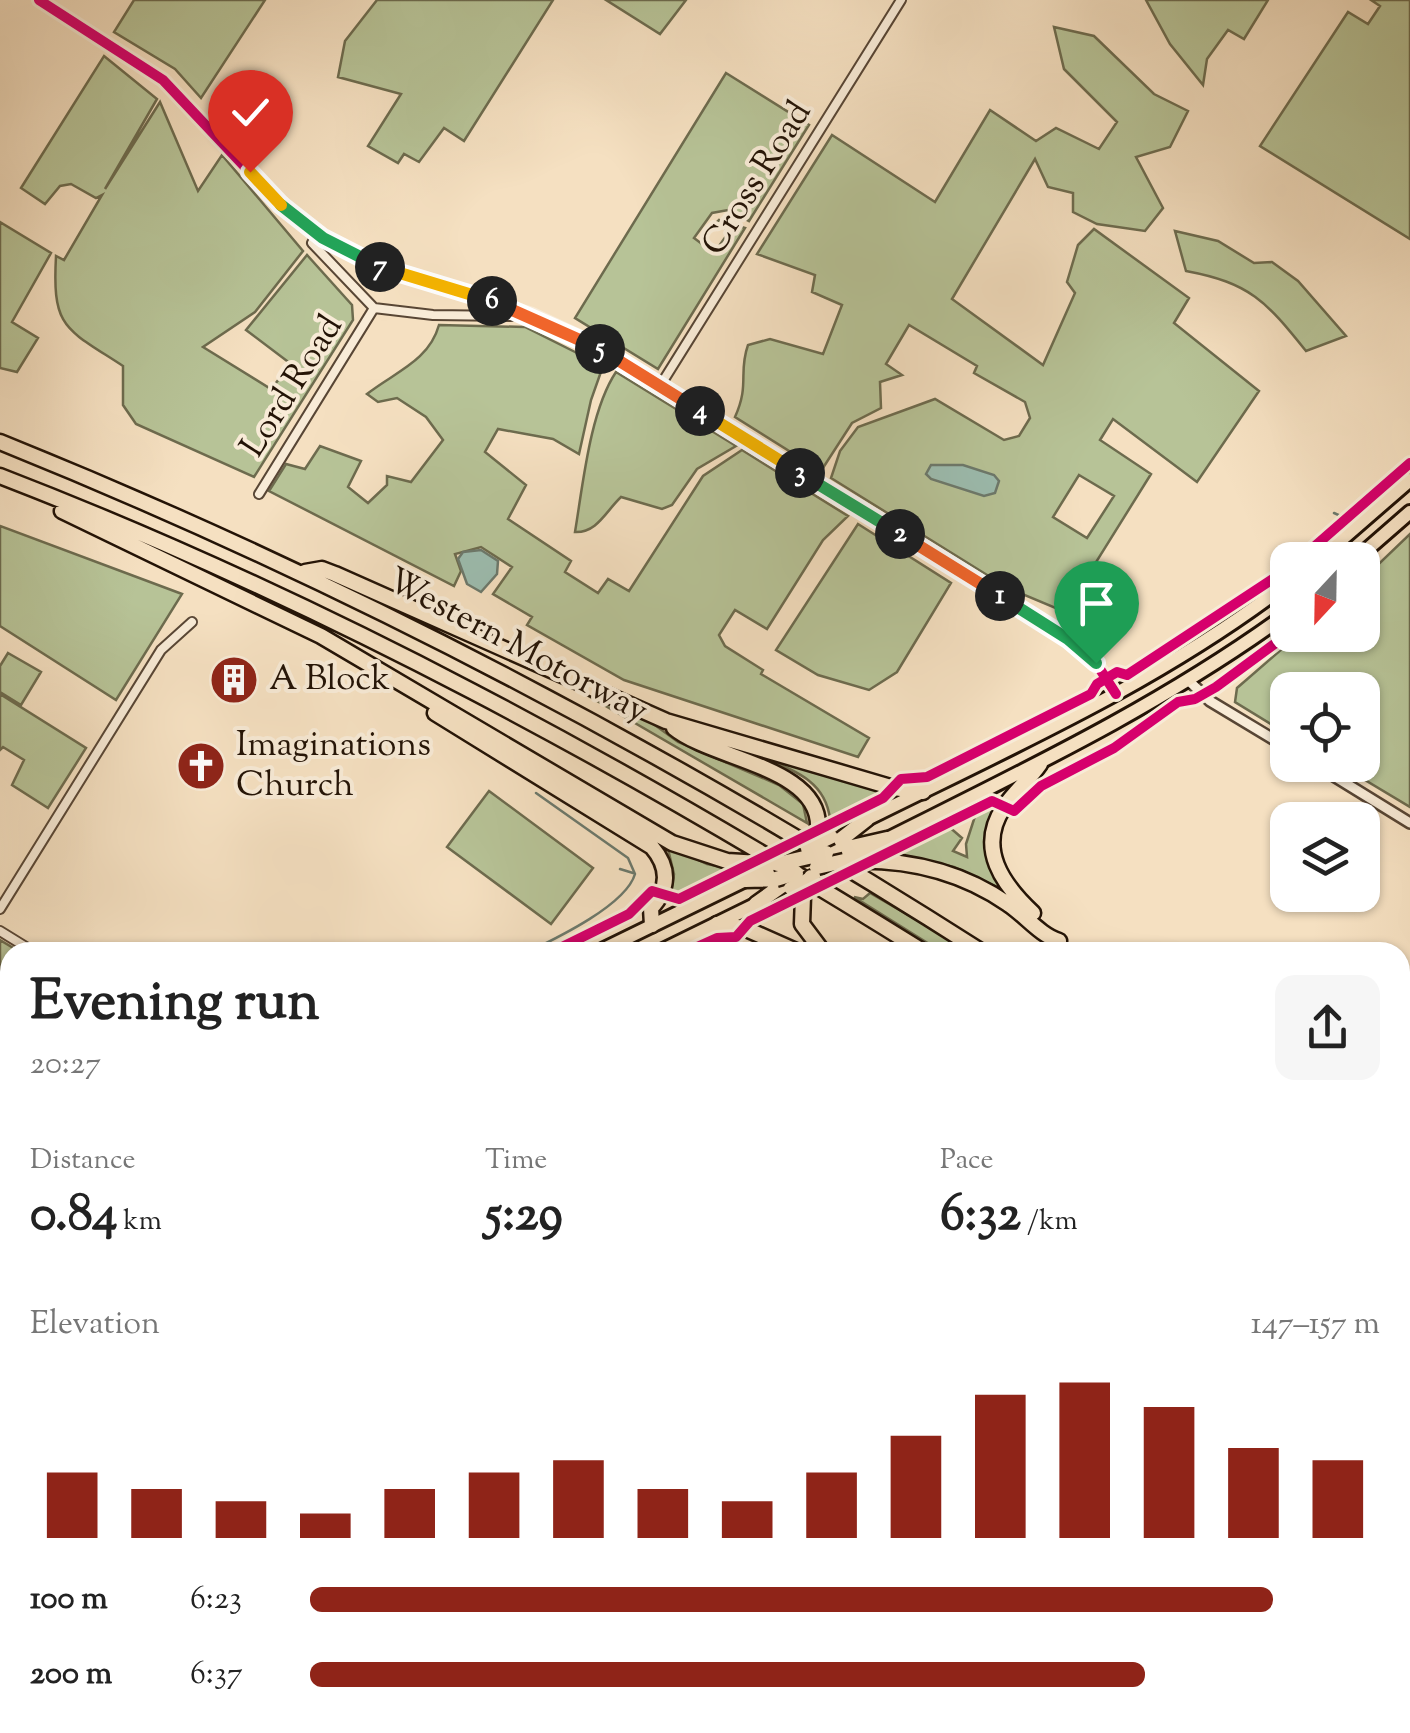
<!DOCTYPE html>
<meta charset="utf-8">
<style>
:root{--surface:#fff;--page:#f6f6f6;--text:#222;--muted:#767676;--accent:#8f2418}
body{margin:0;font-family:"Sorts Mill Goudy",serif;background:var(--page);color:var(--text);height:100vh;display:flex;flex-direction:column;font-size:38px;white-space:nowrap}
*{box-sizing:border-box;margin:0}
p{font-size:32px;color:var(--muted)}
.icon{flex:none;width:55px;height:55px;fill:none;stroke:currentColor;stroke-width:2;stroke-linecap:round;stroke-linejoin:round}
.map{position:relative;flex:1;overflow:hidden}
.drawer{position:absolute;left:0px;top:942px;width:1410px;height:792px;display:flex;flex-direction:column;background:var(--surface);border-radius:30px 30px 0 0;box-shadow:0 2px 8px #0004}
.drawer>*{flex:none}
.needle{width:65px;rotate:202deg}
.tools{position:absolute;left:1270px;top:542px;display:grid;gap:20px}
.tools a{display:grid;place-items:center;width:110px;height:110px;border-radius:20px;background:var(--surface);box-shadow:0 2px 8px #0004;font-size:50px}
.pin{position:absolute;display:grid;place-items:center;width:85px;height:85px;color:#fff;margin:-102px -42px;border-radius:50% 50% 50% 0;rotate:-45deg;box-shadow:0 0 10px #0007}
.pin .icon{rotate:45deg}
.km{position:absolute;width:50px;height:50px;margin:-25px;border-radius:50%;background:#222;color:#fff;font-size:28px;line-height:50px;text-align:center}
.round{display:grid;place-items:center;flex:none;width:105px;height:105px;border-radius:20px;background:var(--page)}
.head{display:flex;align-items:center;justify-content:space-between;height:170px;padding:0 30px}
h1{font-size:55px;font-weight:800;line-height:75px}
.metrics{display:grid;grid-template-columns:repeat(3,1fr);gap:15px;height:170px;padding:10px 30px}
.metrics div{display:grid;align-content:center}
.metrics b{font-size:50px;font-weight:800}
.metrics small{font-size:28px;font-weight:400}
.metrics p{font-size:28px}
.chart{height:280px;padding:20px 30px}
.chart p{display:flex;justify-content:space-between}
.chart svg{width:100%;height:180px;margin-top:10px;stroke:var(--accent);stroke-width:6}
ul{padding:0 30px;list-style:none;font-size:32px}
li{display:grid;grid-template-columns:160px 120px 1fr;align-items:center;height:75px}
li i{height:25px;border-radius:12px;background:var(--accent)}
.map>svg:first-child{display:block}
.green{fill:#b7c397;stroke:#6d6b4e;stroke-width:2.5;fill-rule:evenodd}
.water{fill:#9cbdb0;stroke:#6c796c;stroke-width:2.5}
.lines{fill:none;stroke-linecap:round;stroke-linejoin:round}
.stream{stroke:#6c796c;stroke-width:2.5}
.minor-casing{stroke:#584635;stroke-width:12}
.tertiary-casing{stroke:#584635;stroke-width:14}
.trunk-casing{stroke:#231306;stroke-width:18}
.motorway-casing{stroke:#231306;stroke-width:19}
.minor{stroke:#f8ebd7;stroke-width:8}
.tertiary{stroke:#f8ebd7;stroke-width:9}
.trunk{stroke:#f5e0c1;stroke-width:12}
.motorway{stroke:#f5e0c1;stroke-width:14}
.trunk-bridge-casing{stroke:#231306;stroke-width:18;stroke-linecap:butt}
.motorway-bridge-casing{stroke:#231306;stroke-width:19;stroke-linecap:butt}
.trunk-bridge{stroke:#f5e0c1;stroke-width:12}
.motorway-bridge{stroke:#f5e0c1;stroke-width:14}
.cycleway-casing{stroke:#f8ebd7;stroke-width:16}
.cycleway{stroke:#d6006c;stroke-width:10}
.split-1-casing{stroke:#fff;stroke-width:20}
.split-2-casing{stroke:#fff;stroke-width:20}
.split-3-casing{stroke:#fff;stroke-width:20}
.split-4-casing{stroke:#fff;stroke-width:20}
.split-5-casing{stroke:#fff;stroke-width:20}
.split-6-casing{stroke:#fff;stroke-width:20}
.split-7-casing{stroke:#fff;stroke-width:20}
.split-8-casing{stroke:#fff;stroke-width:20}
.split-9-casing{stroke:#fff;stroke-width:20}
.split-1{stroke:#22a559;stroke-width:12}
.split-2{stroke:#f0652b;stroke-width:12}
.split-3{stroke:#22a559;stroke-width:12}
.split-4{stroke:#f5b400;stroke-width:12}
.split-5{stroke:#f0652b;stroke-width:12}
.split-6{stroke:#f0652b;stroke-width:12}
.split-7{stroke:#f5b400;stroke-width:12}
.split-8{stroke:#22a559;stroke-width:12}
.split-9{stroke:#f5b400;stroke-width:12}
.labels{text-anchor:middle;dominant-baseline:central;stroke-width:8;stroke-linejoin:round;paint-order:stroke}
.street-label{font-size:35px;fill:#231306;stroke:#f8ebd7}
.poi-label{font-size:35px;fill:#231306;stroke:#f8ebd7;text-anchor:start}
</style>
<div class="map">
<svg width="1410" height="1733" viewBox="0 0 1410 1733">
<rect width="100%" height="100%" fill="#f5e0c1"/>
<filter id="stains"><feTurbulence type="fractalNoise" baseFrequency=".002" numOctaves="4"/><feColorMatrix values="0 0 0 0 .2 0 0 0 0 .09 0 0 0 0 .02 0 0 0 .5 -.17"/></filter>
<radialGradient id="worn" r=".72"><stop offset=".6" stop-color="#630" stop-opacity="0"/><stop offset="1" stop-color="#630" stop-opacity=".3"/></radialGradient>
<!-- green -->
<path class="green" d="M134,0H265L201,98L175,69L114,32Z
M377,0H553L464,141L444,128L419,162L404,154L398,163L368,146L401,94L338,77L345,41Z
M606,0H686L660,34Z
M1146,0H1268L1244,39L1228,30L1207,59L1203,85L1170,44Z
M1371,0H1410V239L1260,146L1348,12L1368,24L1380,6Z
M1054,27L1094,36L1154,94L1188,111L1170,147L1136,157L1163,208L1145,231L1097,224L1073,212V193L1048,187L1035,159L952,299L1043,365L1075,293L1067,282L1078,245L1094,229L1189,298L1174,323L1259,391L1197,482L1113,419L1100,440L1151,474L1065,612L1008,588L831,478L840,451L858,427L935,399L1004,440L1019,436L1030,418L1025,402L974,373L977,366L909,325L886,364L902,375L880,382L881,408L852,423L821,471L735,417C750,384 738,373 748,345L770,339L823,354L842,305L812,292L815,275L757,254L832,135L935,202L990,110L1036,141L1056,128L1099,149L1117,122L1064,69ZM1079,475L1114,496L1087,538L1053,517Z
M104,56L157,99L105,189L160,102L198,191L222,155L303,251L255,312L203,347L271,389L291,364L246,330L307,255L352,305L353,320L254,477L136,424L123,405V366C65,328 52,329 56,256L64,260L102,195L96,198L71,184L60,186L45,204L21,188Z
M726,73L809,125L749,221L728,210L712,213L694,238L714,253L729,232L716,223L719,220L745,228L658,369L575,318Z
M0,222L51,253L12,322L38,338L17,372L0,368Z
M1175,231L1218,241L1254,263L1272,262L1298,281L1346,336L1306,351C1266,301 1250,283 1186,271Z
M439,325L525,327L603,366L591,400L579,454L553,439L498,429L485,452L526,485L508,519L571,561L565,572L598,593L608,579L629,591L703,476L742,450L848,516L823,540L767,629L735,610L719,635L725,646L763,670L761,674L869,738L858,757L624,680L527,625L532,617L493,594L512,567L481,547L455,554L461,571L454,586L269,491L286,464L305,469L320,446L361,461L348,487L368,503L387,485V476L411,482L443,440L426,417L397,398L378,402L367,394C395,372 429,361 439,325Z
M616,372L736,446L697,469L672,505L662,509L621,497C606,511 597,533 575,532C583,484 590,411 616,372Z
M858,524L951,583L897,672L869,690L818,675L776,650Z
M0,526L182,594L116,700L0,626Z
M1410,534V807L1340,765H1362V690H1288L1287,734L1235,702L1237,688L1298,635H1362L1363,579Z
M8,653L41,672L21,705L0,692V666Z
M566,683L648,720L678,742L779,785L803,804L807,823Z
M0,694L86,748L48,808L12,785L24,760L3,747L0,750Z
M754,754L755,753L886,793L830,819C825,777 788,769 754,754Z
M489,791L593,868L551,924L447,847Z
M991,803L996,806L986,850L1001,889L954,867L894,854L947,825L962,838L953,851L967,857L966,844L977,810Z
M667,845L707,864L732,869L678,897L671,894L674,874Z
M870,893L972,952H942L854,897L863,899Z
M0,940L20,952H10V1077L0,1071Z
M569,1725L564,1733H309L297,1726Z"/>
<!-- water -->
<path class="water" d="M931,465H963L994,475L999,481L995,493L984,496L931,479L926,474Z
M481,550L498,561L497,574L481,592L467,584L458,559L463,552Z"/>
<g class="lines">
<!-- stream -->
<path class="stream" d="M1334,513L1343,517L1349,512
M620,869L633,873
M528,952C557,938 626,905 635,874L628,858L536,793
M1274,1725L1280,1733"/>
<!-- minor casing -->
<g class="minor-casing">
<path id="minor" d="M39,0L163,80L279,203L335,246L394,272L532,315L585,340L1068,639L1096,663L1116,694
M317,234L312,243L374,308L433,315L511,316L514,308
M660,386L901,0
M259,494L374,308
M0,909L161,650L192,622
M0,931L34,952
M1400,1182L1410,1190
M0,1239L10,1236
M0,1252L10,1271
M0,1351L10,1346
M0,1386L10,1392
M1400,1403L1410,1409
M1400,1527L1410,1520
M1400,1530L1410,1536
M0,1607L10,1603
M1400,1693L1410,1697
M64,1725L66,1733
M188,1725L202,1733
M747,1725L760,1733
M572,1733L577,1725
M702,1733L707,1725
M821,1733L826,1725
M935,1733L940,1725
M1064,1733L1069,1725"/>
</g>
<!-- tertiary casing -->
<g class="tertiary-casing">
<path id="tertiary" d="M1189,681L1210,701L1288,748
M1316,765L1410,823
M1160,1725L1174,1733
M276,1733L280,1725"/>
</g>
<!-- trunk casing -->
<g class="trunk-casing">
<path id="trunk" d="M1318,560L1410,480
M1355,560L1410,512
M859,823C1005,750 1157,684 1288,583
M846,860C997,783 1150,714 1288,613
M598,952L778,864
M659,952L765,900
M0,1184L10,1180
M0,1212L10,1208"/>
</g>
<!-- motorway casing -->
<g class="motorway-casing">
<path id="motorway" d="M0,442C345,581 669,752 982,952
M0,476C324,601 630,768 924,952
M62,511L321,636L672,843L727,861L777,864
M305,572L322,569L335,574L666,721L894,788L923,792
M435,713L652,847C670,868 669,889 651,908L652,925
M674,728C713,760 822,767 818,829
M830,848L867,819
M826,853L887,839
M844,861C902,858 959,870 1008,904C1025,915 1040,935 1059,941
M745,880L776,879
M803,896L802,924L823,952
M756,904L784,884
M1033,913C1003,885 976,848 1004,807C1015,791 1029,780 1040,764
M717,924L744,928L798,952
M1400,1226L1410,1233
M1400,1239L1410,1246
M1400,1278L1410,1285"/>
</g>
<!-- minor -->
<use href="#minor" class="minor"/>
<!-- tertiary -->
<use href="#tertiary" class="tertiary"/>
<!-- trunk -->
<use href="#trunk" class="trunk"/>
<!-- motorway -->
<use href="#motorway" class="motorway"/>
<!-- trunk-bridge casing -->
<g class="trunk-bridge-casing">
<path id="trunk-bridge" d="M807,849L832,837
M790,888L814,876"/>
</g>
<!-- motorway-bridge casing -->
<g class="motorway-bridge-casing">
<path id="motorway-bridge" d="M811,847L818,829
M778,864L826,853
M817,867L844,861
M776,879L796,873
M803,896L811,877"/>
</g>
<!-- trunk-bridge -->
<use href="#trunk-bridge" class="trunk-bridge"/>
<!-- motorway-bridge -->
<use href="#motorway-bridge" class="motorway-bridge"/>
<!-- cycleway casing -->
<g class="cycleway-casing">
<path id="cycleway" d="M39,0L163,80L279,203L335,246L394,272L532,315L585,340L1068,639L1096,663L1116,694
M1299,560L1410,463
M552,952L629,914L652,891L679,899L883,798L901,779L927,777L1091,694L1097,684L1117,672L1127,675L1288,569
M686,952L717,938L736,937L750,921L992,801L1014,811L1041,786L1114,748L1178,702L1195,699L1216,687L1288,634"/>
</g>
<!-- cycleway -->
<use href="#cycleway" class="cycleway"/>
</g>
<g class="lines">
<!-- split-1 casing -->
<g class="split-1-casing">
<path id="split-1" d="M1000,596L1068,639L1096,663"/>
</g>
<!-- split-2 casing -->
<g class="split-2-casing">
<path id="split-2" d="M900,534L1000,596"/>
</g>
<!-- split-3 casing -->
<g class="split-3-casing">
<path id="split-3" d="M800,473L900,534"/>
</g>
<!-- split-4 casing -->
<g class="split-4-casing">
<path id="split-4" d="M700,411L800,473"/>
</g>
<!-- split-5 casing -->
<g class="split-5-casing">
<path id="split-5" d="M600,349L700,411"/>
</g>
<!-- split-6 casing -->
<g class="split-6-casing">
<path id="split-6" d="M492,301L600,349"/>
</g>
<!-- split-7 casing -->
<g class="split-7-casing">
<path id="split-7" d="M380,267L492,301"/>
</g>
<!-- split-8 casing -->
<g class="split-8-casing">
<path id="split-8" d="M281,205L323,238L380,267"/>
</g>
<!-- split-9 casing -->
<g class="split-9-casing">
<path id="split-9" d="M250,172L281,205"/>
</g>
<!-- split-1 -->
<use href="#split-1" class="split-1"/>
<!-- split-2 -->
<use href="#split-2" class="split-2"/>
<!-- split-3 -->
<use href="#split-3" class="split-3"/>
<!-- split-4 -->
<use href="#split-4" class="split-4"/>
<!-- split-5 -->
<use href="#split-5" class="split-5"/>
<!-- split-6 -->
<use href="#split-6" class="split-6"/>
<!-- split-7 -->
<use href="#split-7" class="split-7"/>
<!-- split-8 -->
<use href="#split-8" class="split-8"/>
<!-- split-9 -->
<use href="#split-9" class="split-9"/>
</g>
<!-- icons -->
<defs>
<g id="building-disc" transform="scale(2.5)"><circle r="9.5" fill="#8f2418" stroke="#f8ebd7"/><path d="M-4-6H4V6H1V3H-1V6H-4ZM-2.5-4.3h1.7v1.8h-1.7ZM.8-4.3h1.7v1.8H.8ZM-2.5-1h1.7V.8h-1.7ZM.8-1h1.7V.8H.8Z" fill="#fff"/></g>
<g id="church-disc" transform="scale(2.5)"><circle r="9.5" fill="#8f2418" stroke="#f8ebd7"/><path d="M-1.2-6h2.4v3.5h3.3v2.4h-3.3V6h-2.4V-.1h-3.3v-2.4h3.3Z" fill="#fff"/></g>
</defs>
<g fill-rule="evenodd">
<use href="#building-disc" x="234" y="680"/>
<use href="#church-disc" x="201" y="766"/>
</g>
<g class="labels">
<!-- street labels -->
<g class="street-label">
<text transform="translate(758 179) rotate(-58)">Cross Road</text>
<text transform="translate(293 387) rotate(-58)">Lord Road</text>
<text transform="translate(517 647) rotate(28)">Western Motorway</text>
</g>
<!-- poi labels -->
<g class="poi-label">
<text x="269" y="680">A Block</text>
<text x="236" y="746">Imaginations<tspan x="236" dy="40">Church</tspan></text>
</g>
</g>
<rect width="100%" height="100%" filter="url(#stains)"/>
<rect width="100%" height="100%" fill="url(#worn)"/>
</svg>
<div class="tools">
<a><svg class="needle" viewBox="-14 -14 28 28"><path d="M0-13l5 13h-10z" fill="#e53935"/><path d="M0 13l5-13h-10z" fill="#767676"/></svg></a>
<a><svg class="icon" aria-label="locate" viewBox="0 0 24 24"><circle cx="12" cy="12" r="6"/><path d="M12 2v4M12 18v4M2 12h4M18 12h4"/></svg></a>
<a><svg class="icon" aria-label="layers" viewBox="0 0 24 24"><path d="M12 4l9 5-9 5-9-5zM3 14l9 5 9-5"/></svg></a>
</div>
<div class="pin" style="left:1096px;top:663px;background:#1e9e55"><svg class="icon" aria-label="arrive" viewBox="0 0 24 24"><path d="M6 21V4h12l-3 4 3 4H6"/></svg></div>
<div class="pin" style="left:250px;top:172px;background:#d93025"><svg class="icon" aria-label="check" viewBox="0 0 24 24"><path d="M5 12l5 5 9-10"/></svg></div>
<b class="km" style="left:1000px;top:596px">1</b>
<b class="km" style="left:900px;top:534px">2</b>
<b class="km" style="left:800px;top:473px">3</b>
<b class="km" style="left:700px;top:411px">4</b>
<b class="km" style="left:600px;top:349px">5</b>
<b class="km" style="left:492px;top:301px">6</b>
<b class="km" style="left:380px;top:267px">7</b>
<section class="drawer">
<div class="head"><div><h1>Evening run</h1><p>20:27</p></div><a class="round"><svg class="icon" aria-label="share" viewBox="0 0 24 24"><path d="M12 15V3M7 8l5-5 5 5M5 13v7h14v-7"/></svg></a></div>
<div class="metrics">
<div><p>Distance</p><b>0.84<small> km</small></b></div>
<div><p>Time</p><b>5:29</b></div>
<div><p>Pace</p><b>6:32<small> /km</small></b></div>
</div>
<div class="chart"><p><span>Elevation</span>147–157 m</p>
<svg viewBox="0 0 160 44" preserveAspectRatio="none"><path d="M5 44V28M15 44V32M25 44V35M35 44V38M45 44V32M55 44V28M65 44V25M75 44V32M85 44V35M95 44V28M105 44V19M115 44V9M125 44V6M135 44V12M145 44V22M155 44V25"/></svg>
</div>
<ul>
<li><b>100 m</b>6:23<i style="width:90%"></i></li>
<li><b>200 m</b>6:37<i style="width:78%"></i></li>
</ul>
</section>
</div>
